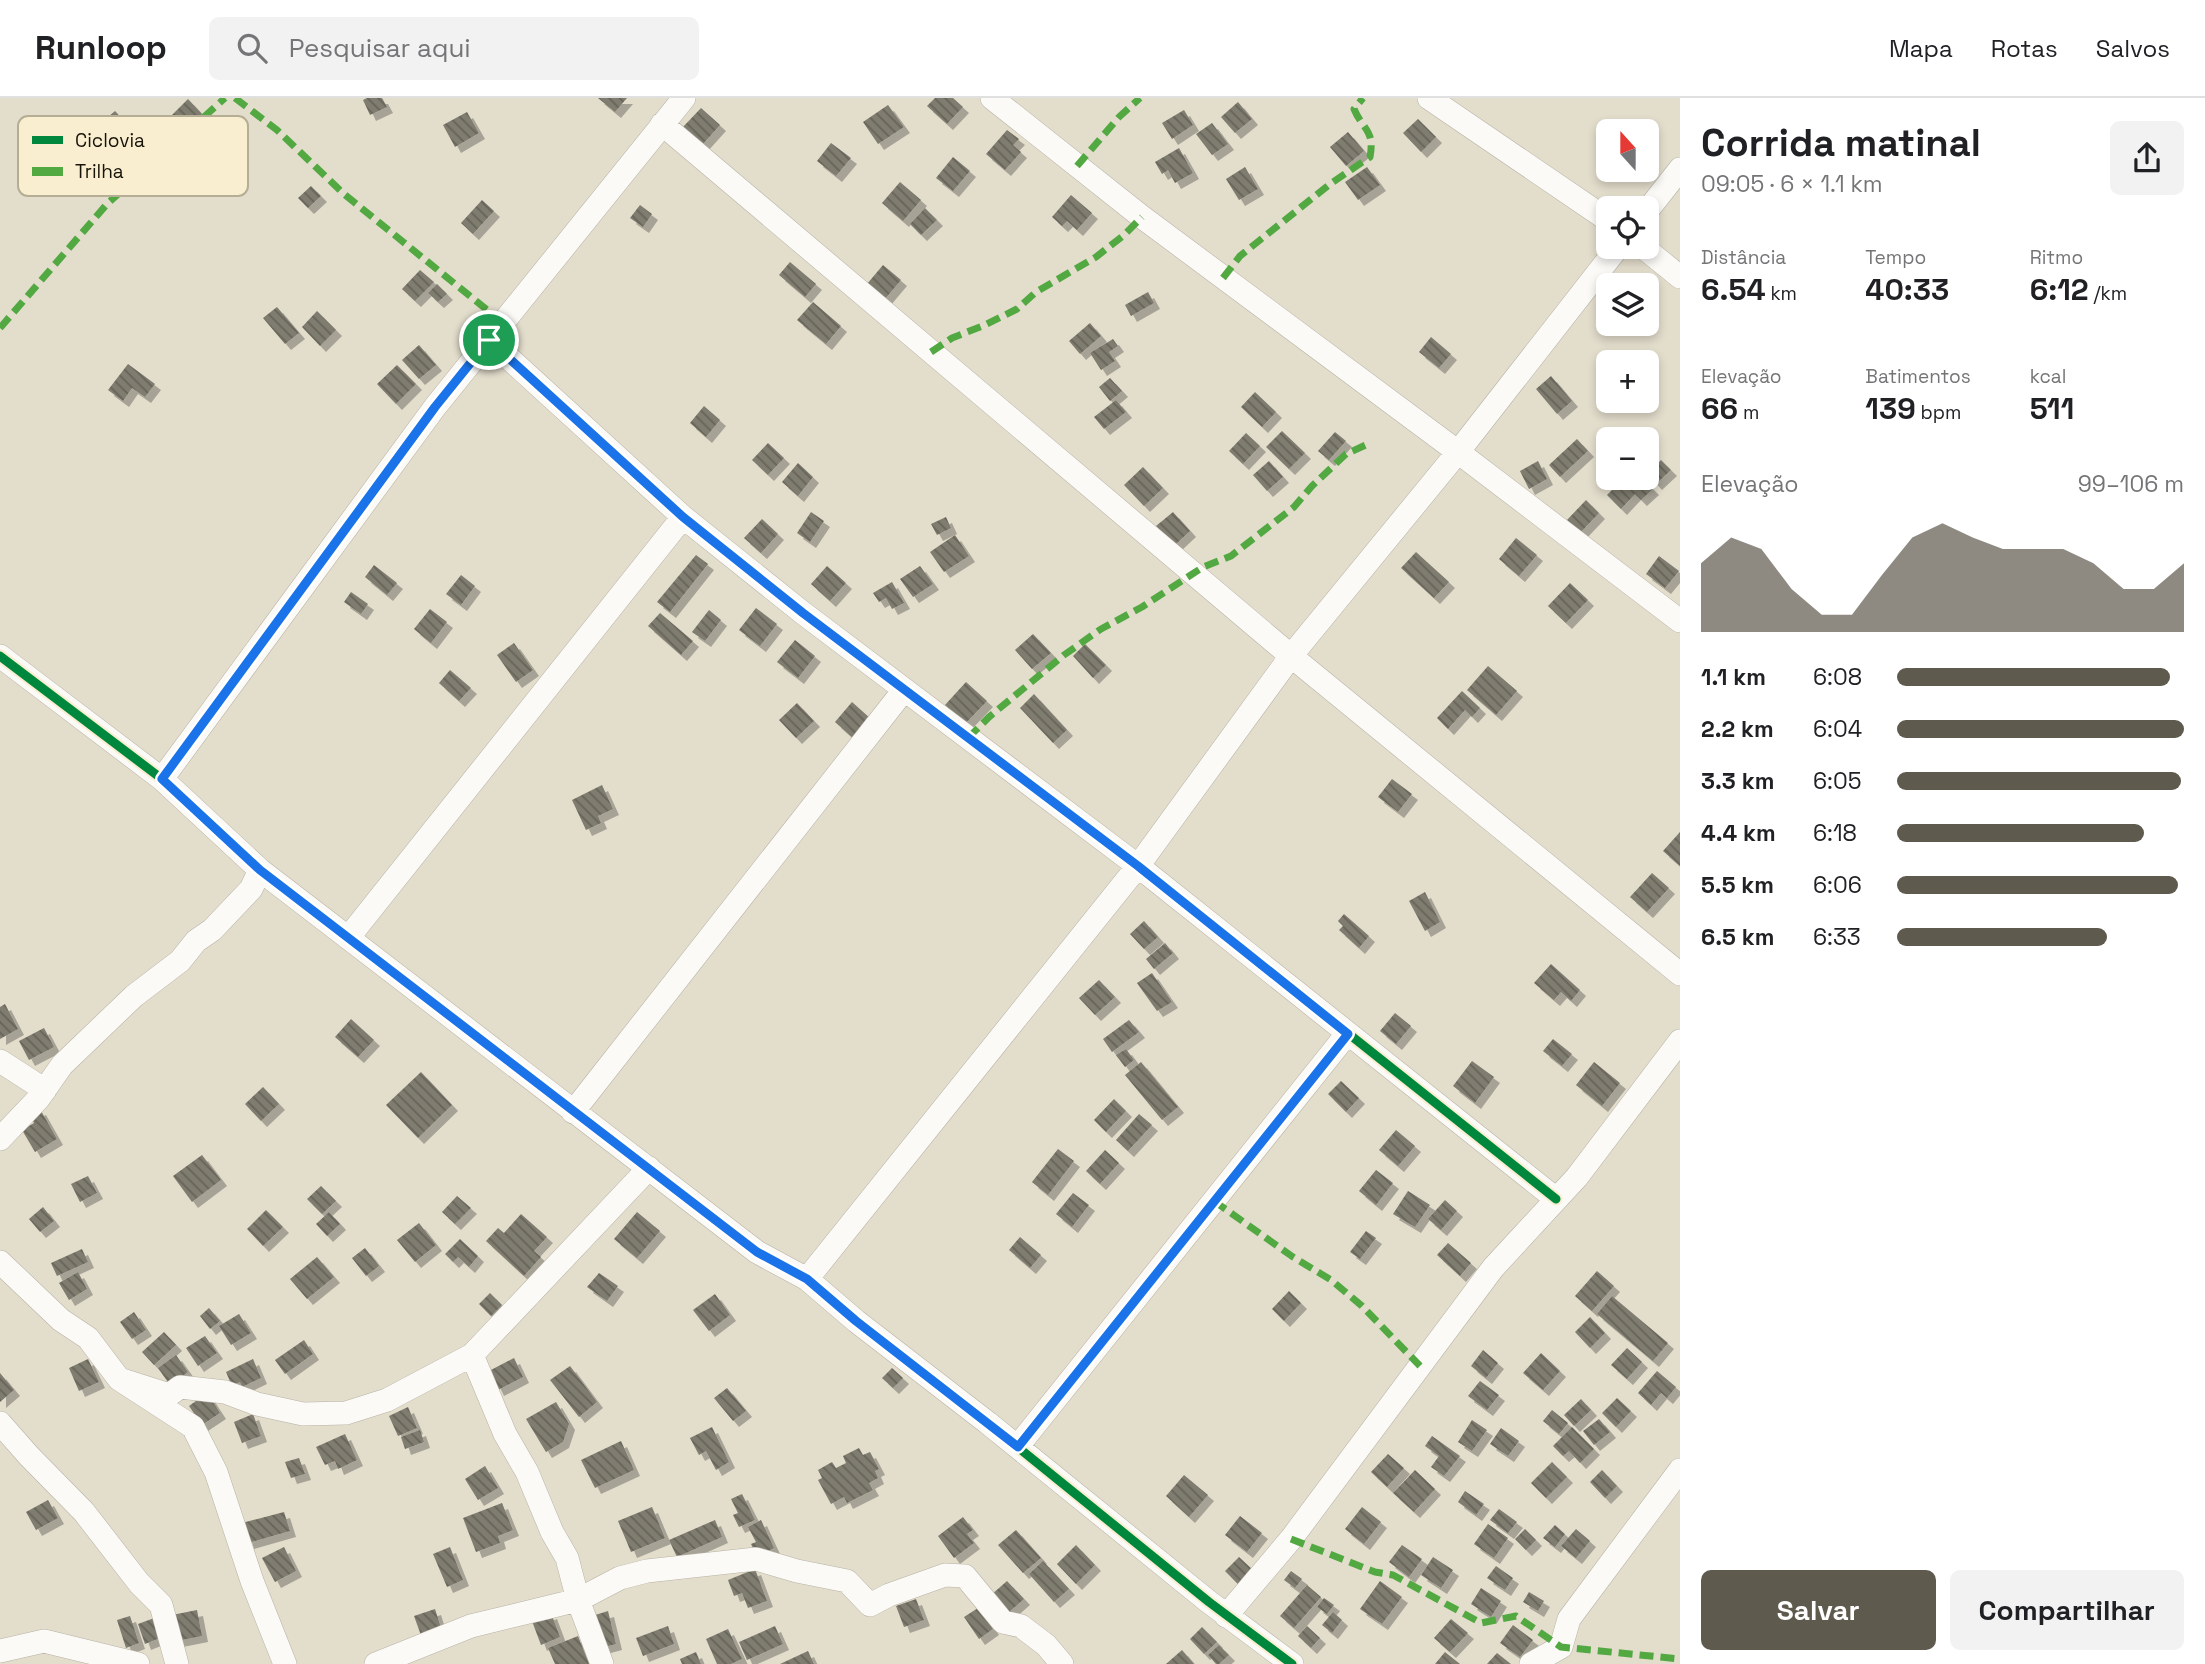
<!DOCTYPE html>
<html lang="pt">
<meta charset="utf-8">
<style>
:root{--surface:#fff;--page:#f2f2f2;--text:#202124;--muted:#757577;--line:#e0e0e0;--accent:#5f5a4e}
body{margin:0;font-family:"Space Grotesk",sans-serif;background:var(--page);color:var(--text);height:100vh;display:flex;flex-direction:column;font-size:26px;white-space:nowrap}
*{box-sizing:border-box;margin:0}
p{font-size:23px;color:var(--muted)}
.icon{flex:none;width:38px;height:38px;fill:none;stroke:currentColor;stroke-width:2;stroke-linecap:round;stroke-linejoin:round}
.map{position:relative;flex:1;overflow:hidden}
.drawer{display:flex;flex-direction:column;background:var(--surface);width:525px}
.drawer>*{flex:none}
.needle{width:46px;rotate:339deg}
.tools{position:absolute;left:1596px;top:21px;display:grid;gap:14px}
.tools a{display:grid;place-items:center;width:63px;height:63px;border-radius:10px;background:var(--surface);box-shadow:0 4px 10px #0003;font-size:35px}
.pin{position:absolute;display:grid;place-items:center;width:60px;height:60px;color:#fff;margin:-30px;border:4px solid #fff;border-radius:50%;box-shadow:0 2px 7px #0007}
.round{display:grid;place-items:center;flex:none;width:74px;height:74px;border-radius:10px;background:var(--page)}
.summary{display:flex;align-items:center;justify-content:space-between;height:119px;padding:0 21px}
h1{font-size:38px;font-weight:600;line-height:52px}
.metrics{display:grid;grid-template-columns:repeat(3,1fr);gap:10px;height:119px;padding:7px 21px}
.metrics div{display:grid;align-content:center}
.metrics b{font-size:30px;font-weight:600}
.metrics small{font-size:19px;font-weight:400}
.metrics p{font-size:19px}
.chart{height:196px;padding:14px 21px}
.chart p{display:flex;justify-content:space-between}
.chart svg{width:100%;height:126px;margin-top:7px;fill:var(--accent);opacity:.7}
.cta{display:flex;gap:14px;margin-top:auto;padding:14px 21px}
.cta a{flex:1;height:80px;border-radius:10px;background:var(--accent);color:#fff;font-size:28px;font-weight:600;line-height:80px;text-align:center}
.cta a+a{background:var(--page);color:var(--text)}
ul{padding:0 21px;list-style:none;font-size:23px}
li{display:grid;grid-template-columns:112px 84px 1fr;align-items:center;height:52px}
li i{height:18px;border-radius:9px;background:var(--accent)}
header{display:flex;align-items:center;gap:42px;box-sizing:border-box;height:98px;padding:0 35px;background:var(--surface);border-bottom:2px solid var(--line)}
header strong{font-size:33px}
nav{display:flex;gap:38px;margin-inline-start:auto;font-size:24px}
.search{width:490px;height:63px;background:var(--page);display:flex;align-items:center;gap:18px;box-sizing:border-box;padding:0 24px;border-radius:10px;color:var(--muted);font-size:26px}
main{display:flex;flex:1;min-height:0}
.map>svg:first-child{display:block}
.building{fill:url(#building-back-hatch);filter:url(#shadow)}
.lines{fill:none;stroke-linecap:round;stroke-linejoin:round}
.street-casing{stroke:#b7b2a5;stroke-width:24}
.street{stroke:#fbfaf7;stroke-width:23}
.quiet{stroke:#52a841;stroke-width:7;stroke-dasharray:14 7;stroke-linecap:butt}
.cycleway-casing{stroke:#f9eed0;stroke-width:13}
.cycleway{stroke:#00873e;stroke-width:9}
.route-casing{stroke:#fff;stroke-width:14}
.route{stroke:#1a73e8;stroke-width:9}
.key{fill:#f9eed0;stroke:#b6ad95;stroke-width:2}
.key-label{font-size:19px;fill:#18140a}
</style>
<header>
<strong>Runloop</strong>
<div class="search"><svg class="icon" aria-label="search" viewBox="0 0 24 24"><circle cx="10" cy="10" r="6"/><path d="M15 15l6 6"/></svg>Pesquisar aqui</div>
<nav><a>Mapa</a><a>Rotas</a><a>Salvos</a></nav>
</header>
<main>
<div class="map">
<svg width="1680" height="1566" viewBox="0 0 1680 1566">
<defs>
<pattern id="building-back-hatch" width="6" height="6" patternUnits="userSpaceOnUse" patternTransform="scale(1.75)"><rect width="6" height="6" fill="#7f7b6f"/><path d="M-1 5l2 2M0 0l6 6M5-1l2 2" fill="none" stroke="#676459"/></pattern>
<filter id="shadow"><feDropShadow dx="6" dy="6" stdDeviation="0" flood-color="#0004"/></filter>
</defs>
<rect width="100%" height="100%" fill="#e3ddcc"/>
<!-- building -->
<path class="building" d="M367,0H382L387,9L370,17L363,2Z
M598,0H627L615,14Z
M935,0H953L963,9L947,26L927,8Z
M188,1L202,16L177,40L163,26Z
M1238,4L1252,21L1235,35L1221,19Z
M888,7L904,29L878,46L863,24Z
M701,10L720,27L702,47L683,29Z
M1184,12L1193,27L1172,41L1162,25Z
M115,13L130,29L113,44L98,28Z
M467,14L479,35L455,49L443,27Z
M1418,21L1436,39L1421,54L1403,35Z
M1212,25L1228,46L1212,57L1196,36Z
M1007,32L1019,41L1013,47L1021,54L1005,72L986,56Z
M1348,34L1364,53L1346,68L1330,49Z
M831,45L851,60L836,78L817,63Z
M1179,50L1193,75L1175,85L1168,72L1162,76L1155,64Z
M953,59L970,73L953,93L936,80Z
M1245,69L1258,91L1239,102L1226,81Z
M1367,69L1380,87L1358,102L1345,84Z
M900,84L921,102L903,123L882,105Z
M311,88L321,98L308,110L298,100Z
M1071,97L1092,115L1077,132L1067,123L1062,128L1052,119Z
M482,102L494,113L473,136L461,125Z
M640,107L652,116L643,129L630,120Z
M925,110L937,122L921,137L910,126Z
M790,164L816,186L805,199L779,177Z
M883,167L901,182L885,201L867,186Z
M420,172L434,184L415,203L402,191Z
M437,186L447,196L438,204L428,195Z
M1148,194L1154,205L1131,218L1125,207Z
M813,204L841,228L826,246L797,222Z
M277,209L299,235L285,246L263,220Z
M317,213L336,232L320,248L302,229Z
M1090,225L1101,238L1080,256L1069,243Z
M1431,239L1451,256L1439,270L1419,254Z
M1113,241L1118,248L1109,254L1115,263L1101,272L1090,255Z
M419,247L436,267L419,281L402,262Z
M128,266L155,286L145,299L132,290L123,303L108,292Z
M397,267L416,286L396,306L377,286Z
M1551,278L1572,303L1557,316L1536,291Z
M1110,280L1122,293L1110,303L1099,289Z
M1255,294L1276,314L1262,329L1241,309Z
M1116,302L1126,314L1104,331L1094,319Z
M704,308L720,322L706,339L690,325Z
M1282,333L1305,355L1289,371L1266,349Z
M1335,334L1346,343L1329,362L1318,353Z
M1246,335L1260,348L1243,366L1229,353Z
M1577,341L1588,353L1560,379L1549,367Z
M768,345L784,360L768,377L752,362Z
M1661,362L1671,372L1656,386L1647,376Z
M1269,363L1283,379L1267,393L1253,377Z
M1538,363L1547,381L1529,391L1520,373Z
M798,365L813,379L798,398L782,384Z
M1143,369L1163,390L1144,408L1124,387Z
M1624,380H1642L1653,391L1641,402L1635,396L1621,411L1607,397Z
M1586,402L1599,415L1581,434L1567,422Z
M811,414L824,423L810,444L797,435Z
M1173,414L1190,433L1174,448L1156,428Z
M946,419L951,430L937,437L931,426Z
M762,421L778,436L761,455L744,440Z
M955,437L969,458L944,474L930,454Z
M1516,440L1537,457L1519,478L1499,461Z
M1416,454L1449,484L1434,500L1401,470Z
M696,457L708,466L670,514L657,504Z
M1659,458L1679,473L1665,490L1646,476Z
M374,467L397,485L387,497L365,479Z
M827,468L846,485L830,503L811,486Z
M920,468L933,486L913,499L900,481Z
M461,477L475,488L461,507L446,496Z
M892,484L904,505L892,511L886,500L879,504L873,495Z
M1570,485L1588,502L1566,525L1548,508Z
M351,494L368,506L361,516L344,504Z
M756,510L777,526L760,548L739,532Z
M430,511L447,524L431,545L414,531Z
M709,512L721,522L705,543L692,534Z
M660,515L693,543L681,557L648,528Z
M1033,536L1051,555L1032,571L1015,552Z
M795,542L815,558L798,580L777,564Z
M514,545L533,572L516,584L497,557Z
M1085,546L1106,567L1093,580L1073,558Z
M1488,568L1517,593L1496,617L1467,592Z
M450,572L471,590L459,603L439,585Z
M966,584L987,603L965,626L945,607Z
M1462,593L1480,610L1472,619L1465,612L1448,631L1437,620Z
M1034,596L1067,632L1053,645L1020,610Z
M852,604L871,621L854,641L835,624Z
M797,605L814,623L796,640L779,622Z
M1392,681L1412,696L1398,714L1378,699Z
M602,687L613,711L598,718L601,725L586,732L572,702Z
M1680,734V768L1663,753Z
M1652,775L1669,790L1647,814L1630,799Z
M1425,794L1440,824L1425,833L1409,803Z
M1344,816L1369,838L1359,850L1339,832L1343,828L1338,823Z
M1144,823L1158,839L1144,851L1130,836Z
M1165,845L1173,855L1154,871L1146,861Z
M1551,866L1580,892L1571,903L1561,894L1554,902L1534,885Z
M1152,875L1172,904L1157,913L1137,885Z
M1099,882L1115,899L1095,917L1079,900Z
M5,906L18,931L0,941V909Z
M1395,915L1411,928L1396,946L1380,933Z
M351,921L374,942L358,959L335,939Z
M1129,922L1139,934L1112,954L1103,941Z
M44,930L54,949L29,962L19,943Z
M1553,941L1572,956L1562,968L1543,953Z
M1126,951L1134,962L1125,969L1116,957Z
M1472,963L1494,979L1475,1005L1453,988Z
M1141,964L1178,1009L1162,1022L1125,977Z
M1594,964L1620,985L1602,1008L1576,987Z
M421,974L452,1007L418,1040L386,1007Z
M1341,983L1359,1000L1346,1014L1328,996Z
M263,989L279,1006L261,1023L245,1006Z
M1114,1001L1126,1013L1106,1034L1094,1022Z
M40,1011L57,1041L35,1054L22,1032L34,1025L29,1016Z
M1139,1016L1152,1027L1128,1053L1116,1042Z
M1396,1032L1415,1048L1398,1068L1379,1052Z
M1058,1051L1074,1063L1048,1097L1032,1084Z
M1105,1052L1119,1065L1100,1086L1086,1073Z
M202,1057L221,1082L192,1104L173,1078Z
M1376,1072L1393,1085L1376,1107L1359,1093Z
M88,1078L97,1095L80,1104L71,1086Z
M321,1088L336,1103L322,1116L307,1101Z
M1408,1093L1430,1107L1415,1129L1393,1116Z
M1073,1095L1089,1107L1072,1129L1056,1116Z
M457,1098L471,1110L455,1126L442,1114Z
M1445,1102L1457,1113L1441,1132L1428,1121Z
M43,1109L54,1123L40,1134L29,1121Z
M266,1112L283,1129L263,1148L247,1131Z
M329,1114L340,1126L327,1138L316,1126Z
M637,1114L660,1133L637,1160L614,1141Z
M521,1116L547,1139L534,1153L541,1159L524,1178L486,1143L498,1130L504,1135Z
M419,1125L436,1147L415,1164L397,1142Z
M1366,1133L1376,1140L1360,1161L1350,1154Z
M1020,1139L1041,1157L1030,1170L1009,1152Z
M460,1141L478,1158L469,1169L458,1159L453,1164L445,1156Z
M1448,1145L1471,1165L1460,1178L1437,1157Z
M365,1150L379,1168L366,1178L352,1160Z
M82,1151L88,1164L57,1178L51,1165Z
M317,1159L334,1179L307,1201L290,1181Z
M1597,1173L1614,1188L1592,1213L1575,1198Z
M78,1174L87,1191L69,1202L59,1185Z
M599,1175L618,1188L607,1203L587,1189Z
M1289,1193L1301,1205L1284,1223L1272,1211Z
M490,1195L502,1207L491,1218L479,1206Z
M715,1196L730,1217L709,1233L693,1212Z
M1612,1198L1668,1245L1653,1263L1597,1216Z
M209,1210L220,1223L210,1231L200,1218Z
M134,1214L146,1232L132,1241L120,1224Z
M239,1216L251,1235L231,1247L219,1228Z
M1590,1219L1605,1235L1590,1250L1575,1234Z
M164,1234L176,1247L154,1267L142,1254Z
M205,1238L217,1255L198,1268L186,1250Z
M304,1242L313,1256L285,1276L275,1262Z
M1627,1250L1642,1264L1627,1281L1611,1267Z
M1483,1252L1498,1265L1486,1280L1471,1268Z
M1541,1255L1560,1273L1543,1292L1523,1275Z
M176,1257L188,1274L170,1287L158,1270Z
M514,1260L523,1279L498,1292L489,1273Z
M88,1261L99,1284L79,1293L69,1270Z
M253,1261L261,1280L242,1289L240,1284L232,1288L226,1274Z
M570,1268L597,1304L579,1319L550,1282Z
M892,1270L903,1280L893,1290L882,1280Z
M1657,1273L1676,1289L1667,1300L1661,1295L1651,1307L1638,1295Z
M0,1275L14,1292L0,1304Z
M1480,1283L1499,1297L1487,1312L1468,1298Z
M727,1290L746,1313L733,1323L714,1300Z
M207,1295L220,1315L202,1327L189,1308Z
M1617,1300L1631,1313L1616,1329L1602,1315Z
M1581,1301L1591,1312L1574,1328L1564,1317Z
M556,1304L569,1326L563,1344L546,1354L526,1321Z
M408,1309L417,1330L398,1338L389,1318Z
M1552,1312L1568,1325L1559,1336L1543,1323Z
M253,1316L261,1338L242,1345L234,1324Z
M1599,1321L1610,1334L1594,1347L1583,1333Z
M1472,1322L1487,1332L1472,1353L1458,1344Z
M712,1329L729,1364L716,1372L706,1353L699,1357L690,1340Z
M1572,1329L1594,1351L1580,1365L1569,1353L1563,1358L1553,1348Z
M1501,1330L1519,1343L1508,1358L1490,1346Z
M420,1332L424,1344L405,1351L401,1339Z
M345,1336L357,1362L338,1371L335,1363L325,1367L316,1349Z
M1432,1338L1460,1358L1444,1378L1431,1369L1439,1358L1425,1348Z
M621,1343L634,1372L595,1390L581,1362Z
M859,1350L863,1357L870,1354L879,1371L875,1373L878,1380L869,1385L873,1392L847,1405L844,1399L831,1406L818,1382L822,1380L818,1372L832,1364L836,1370L846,1365L843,1358Z
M1388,1356L1404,1370L1387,1389L1371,1374Z
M299,1360L305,1376L291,1380L285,1364Z
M1552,1364L1567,1379L1546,1400L1531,1385Z
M485,1368L498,1390L478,1402L465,1381Z
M1415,1372L1435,1391L1414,1414L1393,1395Z
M1602,1372L1617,1388L1605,1400L1590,1384Z
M1184,1377L1208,1397L1189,1419L1166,1398Z
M1465,1393L1484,1406L1476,1417L1458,1404Z
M742,1396L755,1422L739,1429L733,1417L738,1415L731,1401Z
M48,1402L58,1420L36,1432L26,1414Z
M502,1405L513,1432L498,1438L500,1445L476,1454L463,1420Z
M652,1409L665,1440L631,1454L618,1423Z
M1362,1409L1381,1424L1364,1446L1345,1431Z
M1499,1411L1517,1424L1508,1435L1490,1422Z
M284,1414L290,1433L248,1445L242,1425Z
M1240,1418L1262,1435L1247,1454L1225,1437Z
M963,1419L973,1432L967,1436L974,1445L954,1460L938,1438Z
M715,1422L722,1439L677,1459L669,1442Z
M761,1422L774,1450L757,1459L751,1446L756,1444L748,1429Z
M1488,1426L1508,1440L1494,1460L1474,1446Z
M1555,1427L1565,1436L1555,1449L1543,1440Z
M1525,1431L1536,1442L1526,1452L1515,1441Z
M1576,1431L1590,1443L1576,1460L1561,1448Z
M1016,1432L1041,1460L1023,1475L998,1447Z
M1076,1447L1095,1467L1076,1486L1057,1466Z
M1402,1447L1422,1461L1409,1479L1389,1464Z
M284,1449L296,1473L275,1484L262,1460Z
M450,1449L463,1482L447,1489L433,1456Z
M1239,1459L1253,1472L1239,1487L1225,1473Z
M1433,1459L1453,1472L1441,1490L1421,1477Z
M1043,1463L1069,1491L1054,1504L1029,1476Z
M1496,1468L1513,1480L1505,1492L1487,1480Z
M755,1471L767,1503L748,1510L742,1495L734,1498L728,1482Z
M1291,1473L1302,1481L1295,1490L1284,1482Z
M1007,1483L1024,1501L1008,1515L991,1497Z
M1380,1483L1402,1499L1382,1526L1360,1511Z
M1307,1487L1321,1499L1294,1530L1280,1518Z
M1481,1490L1501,1503L1491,1519L1471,1506Z
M1529,1494L1544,1503L1538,1513L1523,1504Z
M1324,1500L1334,1507L1327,1516L1317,1509Z
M916,1501L924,1522L904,1529L896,1508Z
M978,1510L993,1531L979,1541L964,1519Z
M435,1511L442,1533L422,1540L414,1518Z
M197,1512L202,1538L177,1543L172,1517Z
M608,1513L616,1546L601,1550L592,1518Z
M1333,1514L1342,1522L1332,1535L1322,1527Z
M551,1515L560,1539L541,1547L532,1523Z
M130,1518L139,1545L126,1550L117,1522Z
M157,1519L165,1538L145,1546L138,1526Z
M1451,1521L1468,1535L1450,1554L1434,1540Z
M1513,1527L1533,1542L1520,1559L1500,1545Z
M668,1528L674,1546L643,1558L636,1540Z
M775,1528L783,1546L747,1562L739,1544Z
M1307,1528L1320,1540L1311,1550L1298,1538Z
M1202,1529L1217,1544L1204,1556L1190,1541Z
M728,1531L742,1561L731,1566H717L706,1541Z
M578,1538L589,1566H555L548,1550Z
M1219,1547L1229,1557L1219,1566H1216L1208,1557Z
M1182,1552L1194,1566H1166Z
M808,1553L814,1566H780Z
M696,1554L701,1566H682L680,1561Z
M1445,1554L1460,1566H1435Z
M1497,1555L1511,1566H1487Z"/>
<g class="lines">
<!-- street casing -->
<g class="street-casing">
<path id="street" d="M992,0L1142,119L1458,354L1680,523
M1429,0L1608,122
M662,26L1291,558L1680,876
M1647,113L1680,71
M1643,149L1680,179
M489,242L683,419L803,515L1138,768L1556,1101
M0,558L162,681L260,772L757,1154L807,1181L856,1223L988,1325L1209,1504L1292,1566
M162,681L435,309L684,0
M348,840L683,419
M0,963L45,992
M573,1014L904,592
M0,1041L39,1000L62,967L134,898L180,863L196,843L212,832L251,791L260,772
M0,1164L61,1222L88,1240L119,1281L193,1329L216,1374L252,1483L285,1566
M807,1181L1138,768L1291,558L1458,354L1618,149
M472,1257L505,1336L527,1374L552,1434L567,1460L578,1502L602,1566
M119,1281L169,1297L180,1289L225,1294L257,1306L303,1316L346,1315L387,1302L472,1257L649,1070
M0,1325L29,1358L84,1414L139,1485L161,1507L177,1566
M1018,1348L1347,936
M1226,1518L1291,1441L1493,1170L1577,1079L1680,943
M0,1553L44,1543L138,1566
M376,1566L471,1528L578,1502L620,1480L647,1473L756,1461L797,1473L847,1483L870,1507L889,1497L945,1477L965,1478L1003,1524L1021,1528L1046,1547L1062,1566
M1531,1566L1561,1549L1569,1521L1680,1372"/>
</g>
<!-- street -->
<use href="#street" class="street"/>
<!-- quiet -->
<path class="quiet" d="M235,0L277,32L344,96L502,224
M1077,68L1119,19L1140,0
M1223,180L1240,158L1330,86L1370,59C1375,32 1363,32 1354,11L1363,0
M0,230L107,106L225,0
M931,254L952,240L985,227L1017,211L1036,194L1096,159L1124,137L1142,119
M968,640L989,619L1064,557L1101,531L1142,509L1203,469L1231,458L1294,409L1312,388L1346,356L1370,345
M1214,1103L1293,1159L1331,1182L1362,1208L1420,1268
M1291,1441L1375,1474L1393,1477L1481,1525L1516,1518L1561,1549L1680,1561"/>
<!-- cycleway casing -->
<g class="cycleway-casing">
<path id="cycleway" d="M489,242L683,419L803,515L1138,768L1556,1101
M0,558L162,681L260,772L757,1154L807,1181L856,1223L988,1325L1209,1504L1292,1566"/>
</g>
<!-- cycleway -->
<use href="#cycleway" class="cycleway"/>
</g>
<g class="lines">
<!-- route casing -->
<g class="route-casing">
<path id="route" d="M489,242L683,419L803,515L1138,768L1348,936L1018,1349L856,1223L807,1181L757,1154L260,772L162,681L435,309Z"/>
</g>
<!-- route -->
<use href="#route" class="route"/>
</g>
<!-- legend -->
<rect x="18" y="18" width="230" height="80" rx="10" class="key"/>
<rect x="32" y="38" width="31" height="8" fill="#00873e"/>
<rect x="32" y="69" width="31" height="9" fill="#52a841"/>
<g class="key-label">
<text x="75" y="49">Ciclovia</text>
<text x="75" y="80">Trilha</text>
</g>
</svg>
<div class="tools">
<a><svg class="needle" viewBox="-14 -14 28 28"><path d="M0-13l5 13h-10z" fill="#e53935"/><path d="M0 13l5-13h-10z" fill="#757577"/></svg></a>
<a><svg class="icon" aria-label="locate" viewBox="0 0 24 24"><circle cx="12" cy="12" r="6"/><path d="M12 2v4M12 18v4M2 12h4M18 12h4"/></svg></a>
<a><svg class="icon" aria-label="layers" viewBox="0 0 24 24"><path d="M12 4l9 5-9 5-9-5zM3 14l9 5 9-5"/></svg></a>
<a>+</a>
<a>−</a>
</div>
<div class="pin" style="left:489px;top:242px;background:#1e9e55"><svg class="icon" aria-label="arrive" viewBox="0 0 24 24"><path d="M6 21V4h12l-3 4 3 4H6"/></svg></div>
</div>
<section class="drawer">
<div class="summary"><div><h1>Corrida matinal</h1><p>09:05 · 6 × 1.1 km</p></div><a class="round"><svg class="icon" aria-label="share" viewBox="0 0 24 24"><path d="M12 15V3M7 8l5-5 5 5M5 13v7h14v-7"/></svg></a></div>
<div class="metrics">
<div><p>Distância</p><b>6.54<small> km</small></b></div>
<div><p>Tempo</p><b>40:33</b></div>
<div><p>Ritmo</p><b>6:12<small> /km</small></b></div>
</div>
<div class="metrics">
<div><p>Elevação</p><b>66<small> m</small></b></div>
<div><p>Batimentos</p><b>139<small> bpm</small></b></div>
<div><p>kcal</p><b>511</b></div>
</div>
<div class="chart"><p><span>Elevação</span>99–106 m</p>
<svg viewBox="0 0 160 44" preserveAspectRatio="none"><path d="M0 44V20L10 11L20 15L30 29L40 38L50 38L60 24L70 11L80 6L90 11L100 15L110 15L120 15L130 20L140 29L150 29L160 20V44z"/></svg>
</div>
<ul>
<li><b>1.1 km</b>6:08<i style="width:95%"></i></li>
<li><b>2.2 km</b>6:04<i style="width:100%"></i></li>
<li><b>3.3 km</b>6:05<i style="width:99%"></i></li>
<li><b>4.4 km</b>6:18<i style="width:86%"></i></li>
<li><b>5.5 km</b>6:06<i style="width:98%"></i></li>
<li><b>6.5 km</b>6:33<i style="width:73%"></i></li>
</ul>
<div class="cta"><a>Salvar</a><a>Compartilhar</a></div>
</section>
</main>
